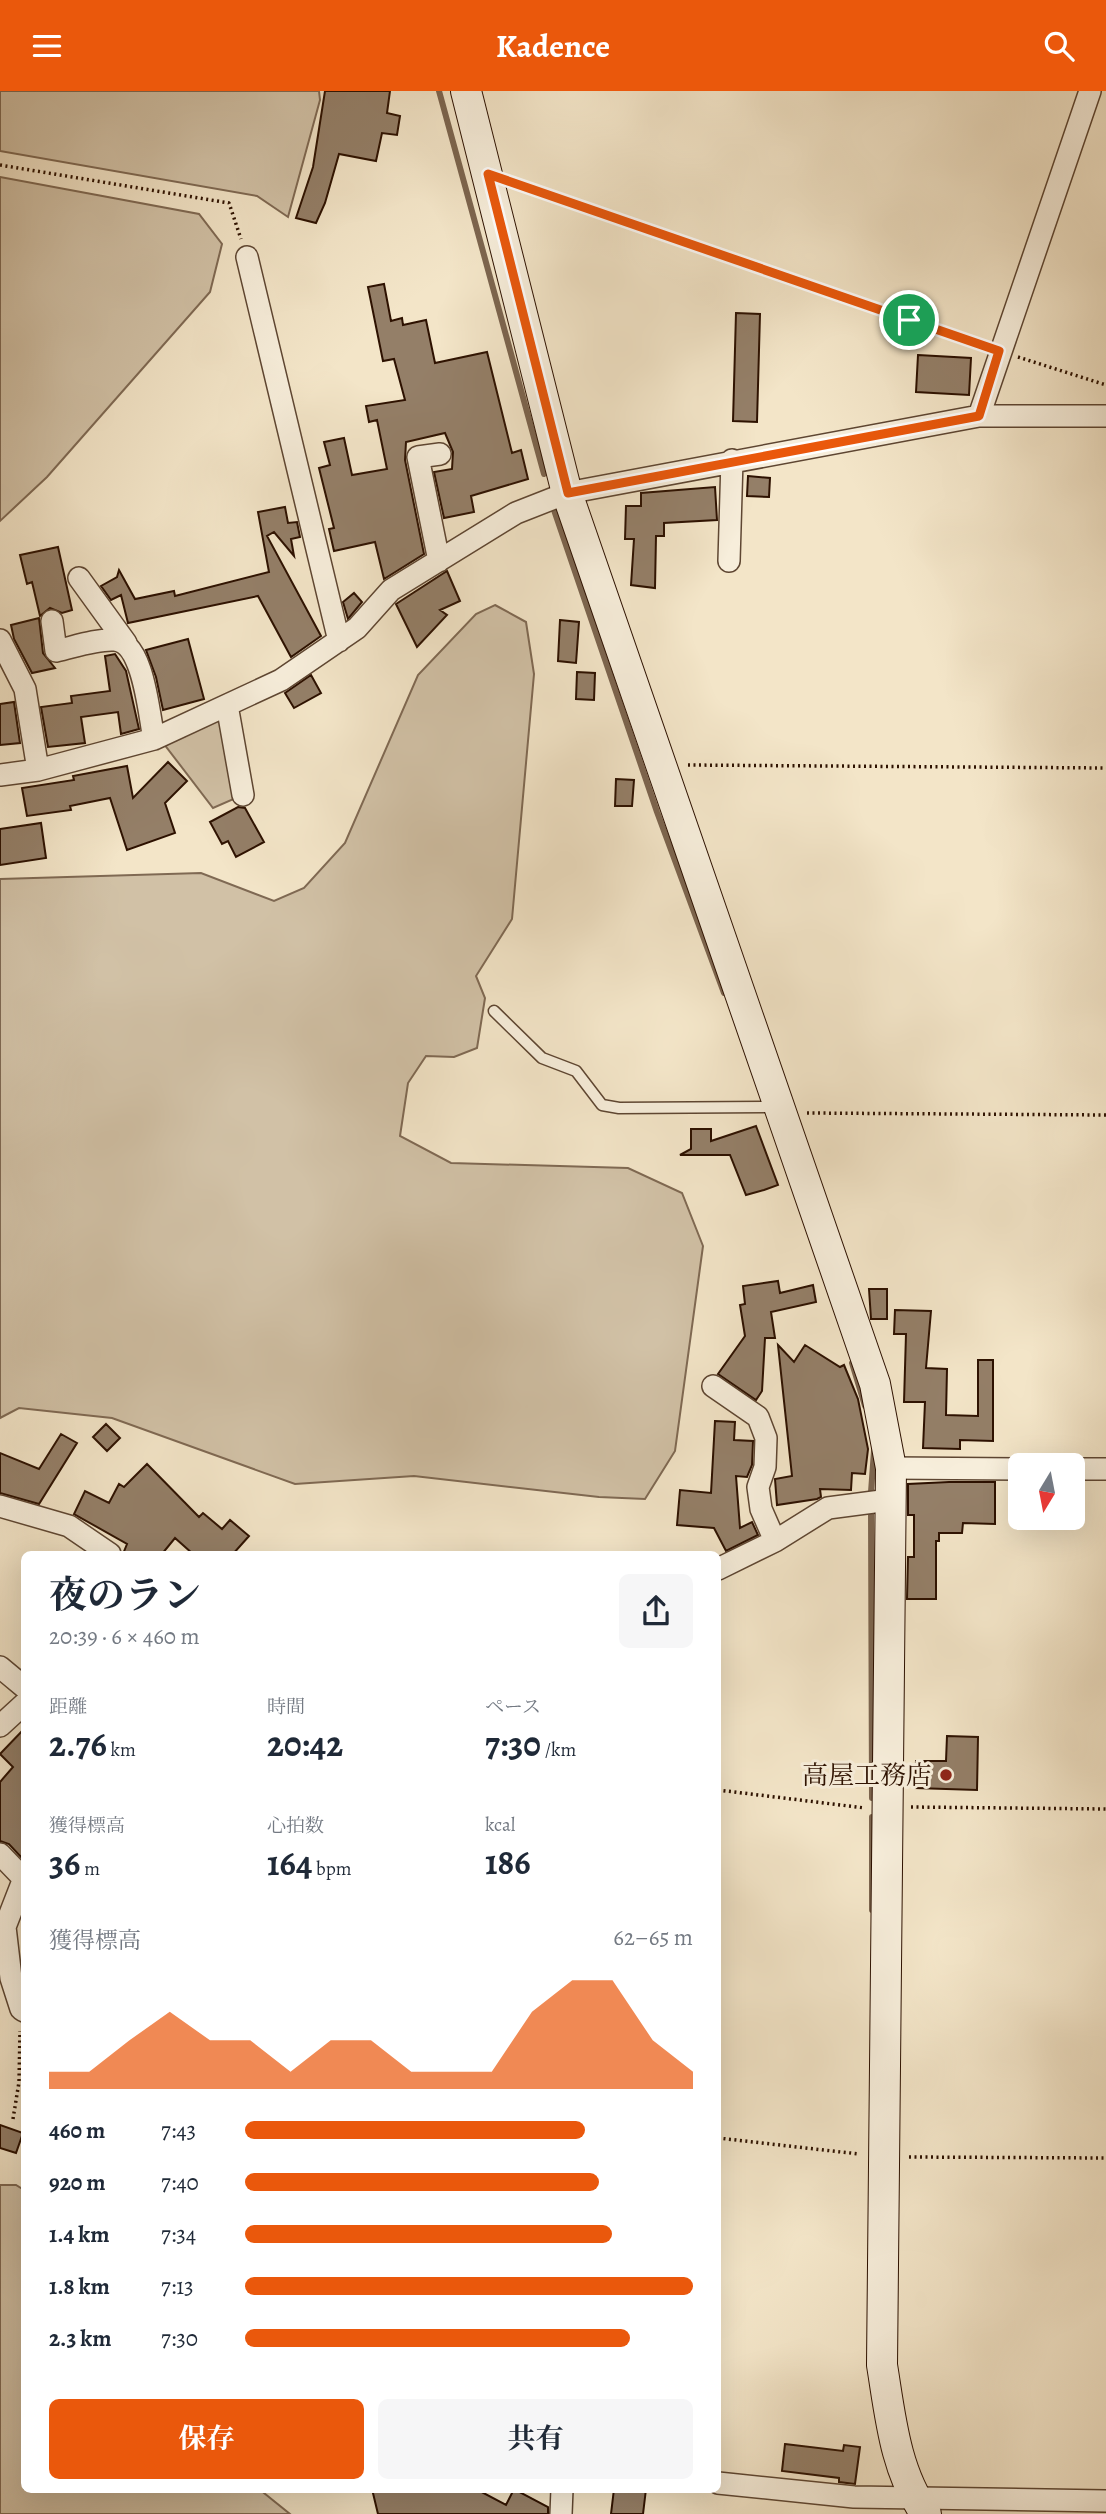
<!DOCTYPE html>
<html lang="ja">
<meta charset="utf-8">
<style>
:root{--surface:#fff;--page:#f6f6f7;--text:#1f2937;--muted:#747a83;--accent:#ea580c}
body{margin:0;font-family:Alegreya,"Noto Serif JP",serif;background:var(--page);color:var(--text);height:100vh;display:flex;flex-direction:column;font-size:26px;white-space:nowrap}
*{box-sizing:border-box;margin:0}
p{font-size:23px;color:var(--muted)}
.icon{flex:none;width:38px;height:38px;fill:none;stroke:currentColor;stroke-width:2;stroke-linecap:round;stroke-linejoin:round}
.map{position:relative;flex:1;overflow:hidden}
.sheet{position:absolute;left:21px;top:1460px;width:700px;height:942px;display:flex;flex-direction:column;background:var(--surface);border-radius:10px;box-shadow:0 7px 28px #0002}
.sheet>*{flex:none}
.needle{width:46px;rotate:190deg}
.tools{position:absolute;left:1008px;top:1362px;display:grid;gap:14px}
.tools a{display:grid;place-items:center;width:77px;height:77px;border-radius:10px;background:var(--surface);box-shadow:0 7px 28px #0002;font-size:35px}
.pin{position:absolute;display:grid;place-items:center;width:60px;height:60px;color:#fff;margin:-30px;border:4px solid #fff;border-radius:50%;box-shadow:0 2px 7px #0007}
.round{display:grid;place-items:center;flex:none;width:74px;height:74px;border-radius:10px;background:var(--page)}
.headline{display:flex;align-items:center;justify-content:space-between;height:119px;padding:0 28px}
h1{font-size:38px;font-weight:700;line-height:52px}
.figures{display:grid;grid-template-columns:repeat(3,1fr);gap:10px;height:119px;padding:7px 28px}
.figures div{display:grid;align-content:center}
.figures b{font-size:35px;font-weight:700}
.figures small{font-size:19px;font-weight:400}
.figures p{font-size:19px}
.chart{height:196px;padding:14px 28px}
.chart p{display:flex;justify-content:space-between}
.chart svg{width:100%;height:126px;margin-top:7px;fill:var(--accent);opacity:.7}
.action{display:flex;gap:14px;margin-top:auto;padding:14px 28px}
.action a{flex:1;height:80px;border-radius:10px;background:var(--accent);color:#fff;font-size:28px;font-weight:700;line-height:80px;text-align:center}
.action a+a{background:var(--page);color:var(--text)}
ul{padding:0 28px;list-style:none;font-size:23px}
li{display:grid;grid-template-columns:112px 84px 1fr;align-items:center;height:52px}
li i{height:18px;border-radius:9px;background:var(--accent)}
header{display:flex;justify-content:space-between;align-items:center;height:91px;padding:0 28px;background:var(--accent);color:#fff;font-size:32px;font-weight:700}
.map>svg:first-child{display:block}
.green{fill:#d1c1a6;stroke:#7f6953;stroke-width:2}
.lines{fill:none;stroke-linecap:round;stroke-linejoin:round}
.stream{stroke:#7c654f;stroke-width:6}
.building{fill:#947f68;stroke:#2d1100;stroke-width:2}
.lane-casing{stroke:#5e4632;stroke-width:13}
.street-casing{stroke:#5e4632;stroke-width:24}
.secondary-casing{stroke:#2d1100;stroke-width:32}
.path{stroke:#2d1100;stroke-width:3.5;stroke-dasharray:2 3.5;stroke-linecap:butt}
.lane{stroke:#f7eedb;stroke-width:10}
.street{stroke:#f7eedb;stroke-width:21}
.secondary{stroke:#f7eedb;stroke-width:30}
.route-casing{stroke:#fff;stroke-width:14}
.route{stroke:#ea580c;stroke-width:9}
.poi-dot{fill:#8f2418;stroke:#f7eedb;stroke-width:2.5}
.labels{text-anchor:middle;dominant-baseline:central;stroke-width:6;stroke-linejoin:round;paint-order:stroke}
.poi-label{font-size:26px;fill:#2d1100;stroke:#f7eedb;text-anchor:end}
</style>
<header><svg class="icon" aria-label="menu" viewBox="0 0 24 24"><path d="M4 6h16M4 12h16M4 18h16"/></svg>Kadence<svg class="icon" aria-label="search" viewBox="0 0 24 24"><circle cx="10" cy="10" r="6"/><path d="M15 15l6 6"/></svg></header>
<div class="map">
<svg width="1106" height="2423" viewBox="0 0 1106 2423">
<rect width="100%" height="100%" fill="#f3e5c8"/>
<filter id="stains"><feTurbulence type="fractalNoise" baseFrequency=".00286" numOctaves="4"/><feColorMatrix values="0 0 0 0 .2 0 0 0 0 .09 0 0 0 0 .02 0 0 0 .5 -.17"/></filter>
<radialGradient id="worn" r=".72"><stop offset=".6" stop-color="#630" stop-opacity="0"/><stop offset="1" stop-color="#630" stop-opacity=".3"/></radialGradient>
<!-- green -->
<path class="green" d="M0,0H319L320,9L288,126L257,105L0,60Z
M0,86L199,123L222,153L210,201L47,386L0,430Z
M495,514L526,531L534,583L512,828L476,885L485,907L477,957L454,966L426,965L408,992L400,1045L451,1072L628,1077L682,1102L703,1155L675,1360L645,1408L599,1406L414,1385L295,1393L112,1327L19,1317L0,1327V788L201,782L274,810L304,797L345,752L418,584L476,523Z
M219,623L236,707L213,717L164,653Z
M0,2094H16L24,2099V2398H259L290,2423H0Z"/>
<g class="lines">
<!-- stream -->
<path class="stream" d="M439,0L544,383
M554,419L657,721L724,902
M852,1272L865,1315
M871,1401L874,1360
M871,1420L872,1707
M872,1819V1726"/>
</g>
<!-- building -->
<path class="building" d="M325,0H390L387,22L400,25L397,44L382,42L376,70L339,63L325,112L316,132L296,127L313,76Z
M384,193L391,230L402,227L403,234L426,229L435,272L487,261L512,362L521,359L528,388L471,405L474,421L444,427L434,381L452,378L453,361L445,342L406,351L405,369L424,463L384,488L375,451L334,460L329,438L334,437L319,377L330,374L324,351L344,347L352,384L387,378L377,329L369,331L366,315L405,309L394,268L383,270L368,196Z
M736,222L760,223L757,331L733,330Z
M918,264L971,267L969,304L916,301Z
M748,385L770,387L769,406L747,405Z
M715,396L717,429L664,432V445H656L655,497L631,494L634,448H625L626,415H641V402Z
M285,416L288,432L297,431L300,446L291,448L294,465L274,441L267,445L321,545L291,566L258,505L128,532L121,504L111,509L101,495L117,486L119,479L135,508L174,500L175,505L269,481L258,421Z
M58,456L72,519L62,522L50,517L40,525L32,491L27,493L20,464Z
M447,480L460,510L440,519L447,524L417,556L396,513Z
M354,502L362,511L348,528L343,511Z
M39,527L43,562L55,577L32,582L14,548L11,534Z
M560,529L579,531L576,572L558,570Z
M188,548L204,608L163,619L156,586L146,559Z
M115,563L126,580L139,638L121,643L118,621L81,626L85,652L48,656L41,616L72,612L71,605L110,600L105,565Z
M577,581L595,582L594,609L576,608Z
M311,584L321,602L294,617L285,602Z
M14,611L20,652L0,654V613Z
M168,671L187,690L165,712L175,742L127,759L110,707L70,715L71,719L27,725L22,697L74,689L73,685L127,675L133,707Z
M616,688L634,689L632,715H615Z
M238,716L245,717L264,751L236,766L228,750L222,753L210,731Z
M41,732L46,767L0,774V738Z
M756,1035L778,1094L764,1099L746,1104L730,1064H680L691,1058V1038H711V1050Z
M778,1190L780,1202L813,1194L816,1211L771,1221L775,1247H765L762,1300L756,1309L718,1283L745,1245L740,1214L745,1213L743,1195Z
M869,1198H887V1228H871Z
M895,1219L931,1220L926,1277L947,1278L946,1324L978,1325V1269H993V1350L960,1349V1358L923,1357L925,1311H904L906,1243H894Z
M778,1254L794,1271L805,1254L840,1276L844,1274L858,1308L868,1358L865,1383L852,1382L851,1399L820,1398L821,1406L817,1408L777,1414L775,1388L792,1385Z
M715,1330L735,1331L734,1349L753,1350L752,1374L747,1386L736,1385L740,1437L752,1431L758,1444L726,1460L714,1437L677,1434L680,1399L711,1402Z
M106,1333L120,1347L107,1360L93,1346Z
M61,1343L77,1352L39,1413L0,1402V1362L39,1378Z
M147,1373L199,1426L203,1422L222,1438L230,1429L249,1445L233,1463H193L175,1447L162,1463H123L127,1453L74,1423L85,1400L109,1412L119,1393L124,1396Z
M949,1391H995V1433L963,1432L962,1442H939V1450H936V1508H907L908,1466H914V1424H908V1393Z
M24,1638V1760L21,1766L9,1753L0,1750V1691L13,1676L0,1663Z
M947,1645L978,1646L977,1699L915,1697L916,1670H946Z
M0,2034L23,2042L16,2062L0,2057Z
M785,2353L843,2360L844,2354L860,2356L855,2393L839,2391V2387L782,2380Z
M372,2398H476L506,2414L514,2398L548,2416V2423H378Z
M614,2398H646L643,2423H611Z"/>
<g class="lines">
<!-- lane casing -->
<g class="lane-casing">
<path id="lane" d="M494,920L542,967L576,980L602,1014L619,1017L777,1016"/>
</g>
<!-- street casing -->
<g class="street-casing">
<path id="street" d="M247,166L339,550
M979,325L1090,0
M439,470L418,366L440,363
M729,470L732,369
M79,487L126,552
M52,530L56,560C74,556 96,548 114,549C144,550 149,625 154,648
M0,549L25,598L38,679
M227,614L243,704
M0,684L38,679L154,648L281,589L357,537L391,499L516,422L567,402L979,325H1106
M713,1295L758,1326L766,1347L765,1376L758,1396L761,1418L775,1450
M891,1377L1020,1378
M1073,1378H1106
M0,1415L69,1435L110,1463
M718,1478L775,1450L828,1417L889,1409
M0,1576L24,1596
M0,1635L24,1613
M0,1763L24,1788
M24,1787L5,1836L11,1887L21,1918L24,1920
M718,2392L854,2406L1106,2410
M561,2423L562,2398"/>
</g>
<!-- secondary casing -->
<g class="secondary-casing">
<path id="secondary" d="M466,0L567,402L875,1293L891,1377L882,2274C890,2323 895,2381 926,2423"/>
</g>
<!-- path -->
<path class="path" d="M0,74L229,112L241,148
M515,92L984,255
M1018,266L1106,294
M688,674L1106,677
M807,1022L1106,1024
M718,1699L865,1717
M911,1716L1106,1718
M13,2028L19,1991L20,1940
M718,2047L859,2063
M909,2066L1106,2067"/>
<!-- lane -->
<use href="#lane" class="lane"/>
<!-- street -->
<use href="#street" class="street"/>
<!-- secondary -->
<use href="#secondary" class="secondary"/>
</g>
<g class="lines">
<!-- route casing -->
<g class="route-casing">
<path id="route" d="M488,83L999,260L979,325L568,402Z"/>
</g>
<!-- route -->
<use href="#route" class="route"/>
</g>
<!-- markers -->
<circle class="poi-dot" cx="946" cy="1684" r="7"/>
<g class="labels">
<!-- poi labels -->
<g class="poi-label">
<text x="932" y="1684">高屋工務店</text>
</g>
</g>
<rect width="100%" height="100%" filter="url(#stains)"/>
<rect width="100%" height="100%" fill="url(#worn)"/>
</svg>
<div class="tools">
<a><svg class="needle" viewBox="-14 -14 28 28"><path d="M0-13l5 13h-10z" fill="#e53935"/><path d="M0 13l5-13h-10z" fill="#747a83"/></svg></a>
</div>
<div class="pin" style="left:909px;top:229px;background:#1e9e55"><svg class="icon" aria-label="arrive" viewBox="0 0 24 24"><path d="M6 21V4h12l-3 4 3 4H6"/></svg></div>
<section class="sheet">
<div class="headline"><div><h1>夜のラン</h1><p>20:39 · 6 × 460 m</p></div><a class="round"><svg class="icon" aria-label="share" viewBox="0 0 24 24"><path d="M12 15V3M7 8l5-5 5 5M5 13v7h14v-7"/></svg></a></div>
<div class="figures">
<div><p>距離</p><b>2.76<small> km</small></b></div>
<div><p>時間</p><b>20:42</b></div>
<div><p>ペース</p><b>7:30<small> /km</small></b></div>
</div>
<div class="figures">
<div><p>獲得標高</p><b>36<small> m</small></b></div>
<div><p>心拍数</p><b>164<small> bpm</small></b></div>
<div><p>kcal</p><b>186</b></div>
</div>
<div class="chart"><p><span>獲得標高</span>62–65 m</p>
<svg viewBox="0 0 160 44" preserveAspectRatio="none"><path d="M0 44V38L10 38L20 27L30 17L40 27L50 27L60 38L70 27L80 27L90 38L100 38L110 38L120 17L130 6L140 6L150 27L160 38V44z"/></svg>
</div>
<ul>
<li><b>460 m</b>7:43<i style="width:76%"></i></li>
<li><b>920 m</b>7:40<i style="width:79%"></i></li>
<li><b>1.4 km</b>7:34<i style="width:82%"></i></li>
<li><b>1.8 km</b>7:13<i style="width:100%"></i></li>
<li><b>2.3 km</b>7:30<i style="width:86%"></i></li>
</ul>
<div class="action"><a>保存</a><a>共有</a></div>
</section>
</div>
